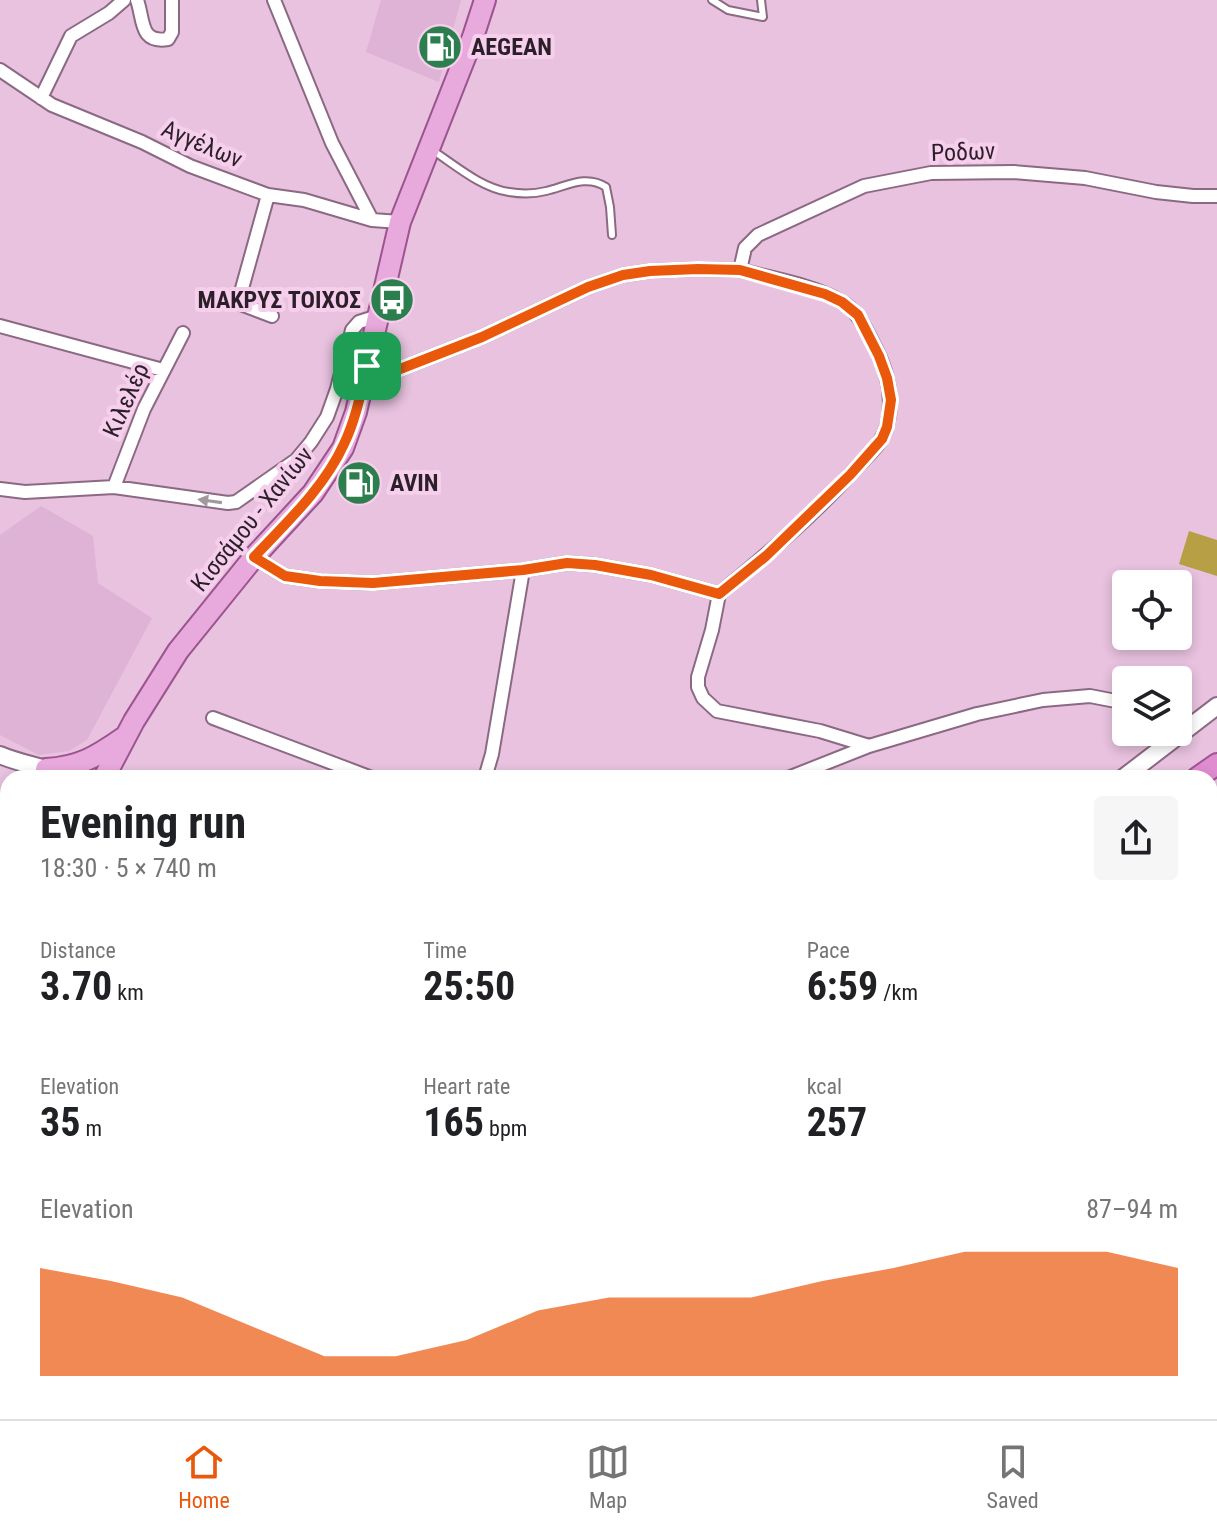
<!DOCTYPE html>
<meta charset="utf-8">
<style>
:root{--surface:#fff;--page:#f6f6f6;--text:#202124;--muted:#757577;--line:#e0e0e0;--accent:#ea580c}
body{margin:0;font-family:"Roboto Condensed",sans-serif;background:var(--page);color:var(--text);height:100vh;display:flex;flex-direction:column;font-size:30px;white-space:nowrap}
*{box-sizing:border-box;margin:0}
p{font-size:26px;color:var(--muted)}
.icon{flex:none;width:44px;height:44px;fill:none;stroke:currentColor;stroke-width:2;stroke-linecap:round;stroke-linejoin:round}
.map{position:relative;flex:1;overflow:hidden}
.panel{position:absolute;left:0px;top:770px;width:1218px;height:650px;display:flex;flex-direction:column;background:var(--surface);border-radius:24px 24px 0 0;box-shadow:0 4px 12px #0003}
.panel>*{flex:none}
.buttons{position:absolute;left:1112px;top:570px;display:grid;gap:16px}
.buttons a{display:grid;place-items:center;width:80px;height:80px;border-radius:8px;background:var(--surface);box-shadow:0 4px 12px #0003;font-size:40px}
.pin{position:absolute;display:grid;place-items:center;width:68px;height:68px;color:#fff;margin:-34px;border-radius:16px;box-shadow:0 4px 12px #0006}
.round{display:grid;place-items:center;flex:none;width:84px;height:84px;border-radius:8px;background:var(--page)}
.head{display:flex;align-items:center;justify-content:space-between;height:136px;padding:0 40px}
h1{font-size:44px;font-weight:700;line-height:60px}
.stats{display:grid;grid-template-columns:repeat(3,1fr);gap:12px;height:136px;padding:8px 40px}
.stats div{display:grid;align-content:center}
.stats b{font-size:40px;font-weight:700}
.stats small{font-size:22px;font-weight:400}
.stats p{font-size:22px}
.chart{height:224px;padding:16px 40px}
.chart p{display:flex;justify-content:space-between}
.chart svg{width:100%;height:144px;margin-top:8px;fill:var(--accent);opacity:.7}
.menu{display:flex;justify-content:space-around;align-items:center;height:112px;border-top:2px solid var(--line);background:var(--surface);font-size:22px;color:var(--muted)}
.menu a{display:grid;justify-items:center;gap:4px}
.menu .active{color:var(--accent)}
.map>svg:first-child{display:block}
.built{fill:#dfb3d5}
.green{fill:#b79f45}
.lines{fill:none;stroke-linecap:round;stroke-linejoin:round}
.service-casing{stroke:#8b6983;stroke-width:10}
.minor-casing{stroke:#8b6983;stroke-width:16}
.tertiary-casing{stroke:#8b6983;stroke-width:20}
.primary-casing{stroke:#9c548f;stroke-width:24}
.trunk-casing{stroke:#9c548f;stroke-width:24}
.service{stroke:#fff;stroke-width:6}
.minor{stroke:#fff;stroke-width:12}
.tertiary{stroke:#fff;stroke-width:16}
.primary{stroke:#e8a9dc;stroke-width:20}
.trunk{stroke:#e08cd0;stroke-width:20}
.oneway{fill:#a09a9f}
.route-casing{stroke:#fff;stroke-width:16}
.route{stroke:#ea580c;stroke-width:10}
.labels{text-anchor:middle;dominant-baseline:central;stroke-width:8;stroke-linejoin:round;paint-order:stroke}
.poi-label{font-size:24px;font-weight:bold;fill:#2d1f2a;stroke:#f5cfec;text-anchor:start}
.street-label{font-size:24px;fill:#2d1f2a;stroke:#f5cfec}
</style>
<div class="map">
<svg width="1217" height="1419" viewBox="0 0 1217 1419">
<rect width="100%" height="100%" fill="#e8c2df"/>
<!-- built -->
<path class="built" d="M381,0H461L439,82L366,52Z
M41,506L93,536L98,583L152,618L87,740L69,751L39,755L0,735V535Z"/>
<!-- green -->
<path class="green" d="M1189,531L1217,540V576L1179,564Z"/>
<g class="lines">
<!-- service casing -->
<g class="service-casing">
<path id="service" d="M712,0L728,10L763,17L761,0
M432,150C455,165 481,188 509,192C521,194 534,194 546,191C567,186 586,174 606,187L610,207L612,235
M427,1412L429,1419"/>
</g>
<!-- minor casing -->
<g class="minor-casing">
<path id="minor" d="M137,0C144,19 139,44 168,39L172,32V0
M274,0L332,143L372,220
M0,70L52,105L142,142L190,166L268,195L304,200L372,220L400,222
M41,98L71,36L109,13L124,0
M268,195L238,303L272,316
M0,326L163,370
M367,366L395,371L482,337L588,287L623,275L650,271L698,269L740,270
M114,487L144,409L183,333
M0,489L25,492L114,487L228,503L236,502L296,460L311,442L327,417L337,389L352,330L359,322L378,316
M254,557L285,576L320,581L373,583L523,570L567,563L595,565L651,575L719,594L712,630L698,677V687L703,698L717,711L820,731L869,746
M719,594C768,554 817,512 859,465C870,453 883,442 887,426C894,399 888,373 876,349C866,330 859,311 840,301C810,284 773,279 740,270L745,248L758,235L864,186L931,173L1014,172L1085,178L1156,192L1193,196H1217
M213,718L372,778
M485,778L492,754L523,570
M788,778L869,746L977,714L1043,700L1090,696L1126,703
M1210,1035L1217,1037
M1210,1233L1217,1237
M1145,1412L1157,1419
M965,1419L968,1412"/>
</g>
<!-- tertiary casing -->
<g class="tertiary-casing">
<path id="tertiary" d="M0,755C23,765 48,767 70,778
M1123,778L1217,706
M1210,835L1217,830
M530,1419L534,1412
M626,1419L630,1412"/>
</g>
<!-- primary casing -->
<g class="primary-casing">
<path id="primary" d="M46,769C79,767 96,757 123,738
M104,778L134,721L178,651L254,557L313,493L343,448L356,412L400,222L473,37L485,0
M0,957L8,945"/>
</g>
<!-- trunk casing -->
<g class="trunk-casing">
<path id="trunk" d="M1197,778L1217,764
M578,1419L582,1412"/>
</g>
<!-- service -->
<use href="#service" class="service"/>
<!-- minor -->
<use href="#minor" class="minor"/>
<!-- tertiary -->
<use href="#tertiary" class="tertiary"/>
<!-- primary -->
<use href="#primary" class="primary"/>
<!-- trunk -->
<use href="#trunk" class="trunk"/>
</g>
<!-- one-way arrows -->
<defs><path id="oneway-solid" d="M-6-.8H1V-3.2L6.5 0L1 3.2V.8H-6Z" transform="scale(2)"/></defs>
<use class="oneway" href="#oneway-solid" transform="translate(210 501) rotate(-172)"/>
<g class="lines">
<!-- route casing -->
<g class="route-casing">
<path id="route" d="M698,269L740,270L825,294L842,302L858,315L879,356L887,378L891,400L887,427L882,439L850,475L766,556L719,594L651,575L595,565L567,563L523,570L373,583L320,581L285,576L254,557C286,523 324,488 344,444C356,419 361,392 367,366L395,371L482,337L588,287L623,275L650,271Z"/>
</g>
<!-- route -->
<use href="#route" class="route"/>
</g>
<!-- icons -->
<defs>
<g id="fuel-disc" transform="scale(2.3)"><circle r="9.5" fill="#2d7e4f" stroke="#f5cfec"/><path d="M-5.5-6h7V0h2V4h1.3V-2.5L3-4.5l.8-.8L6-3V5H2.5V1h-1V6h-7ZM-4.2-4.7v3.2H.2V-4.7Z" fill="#fff"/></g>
<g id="bus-disc" transform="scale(2.3)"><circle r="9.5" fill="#2d7e4f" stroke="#f5cfec"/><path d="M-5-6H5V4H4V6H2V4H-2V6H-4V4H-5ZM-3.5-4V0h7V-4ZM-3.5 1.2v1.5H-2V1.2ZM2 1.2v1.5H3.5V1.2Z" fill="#fff"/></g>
</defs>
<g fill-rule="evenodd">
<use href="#fuel-disc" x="440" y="47"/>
<use href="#bus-disc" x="392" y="300"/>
<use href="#fuel-disc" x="359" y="483"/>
</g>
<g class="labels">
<!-- poi labels -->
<g class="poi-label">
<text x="471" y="47">AEGEAN</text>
<text x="361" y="300" text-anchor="end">ΜΑΚΡΥΣ ΤΟΙΧΟΣ</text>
<text x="390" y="483">AVIN</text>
</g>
<!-- street labels -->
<g class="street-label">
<text transform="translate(202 144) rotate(23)">Αγγέλων</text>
<text transform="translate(963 152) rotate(-2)">Ροδων</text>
<text transform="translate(126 400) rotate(-66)">Κιλελέρ</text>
<text transform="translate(252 519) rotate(-51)">Κισσάμου - Χανίων</text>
</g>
</g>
</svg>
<div class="buttons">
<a><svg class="icon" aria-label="locate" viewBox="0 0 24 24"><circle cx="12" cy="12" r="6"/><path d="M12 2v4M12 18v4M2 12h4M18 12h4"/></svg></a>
<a><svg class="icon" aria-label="layers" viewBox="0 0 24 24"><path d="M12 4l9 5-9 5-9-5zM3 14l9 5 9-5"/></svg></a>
</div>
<div class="pin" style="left:367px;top:366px;background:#1e9e55"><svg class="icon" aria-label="arrive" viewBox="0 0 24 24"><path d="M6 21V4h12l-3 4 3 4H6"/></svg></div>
<section class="panel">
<div class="head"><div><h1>Evening run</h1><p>18:30 · 5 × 740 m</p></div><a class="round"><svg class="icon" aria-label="share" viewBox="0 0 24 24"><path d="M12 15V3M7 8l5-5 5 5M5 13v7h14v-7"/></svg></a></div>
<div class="stats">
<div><p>Distance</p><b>3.70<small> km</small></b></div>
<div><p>Time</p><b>25:50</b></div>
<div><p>Pace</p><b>6:59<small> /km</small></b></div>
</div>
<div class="stats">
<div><p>Elevation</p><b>35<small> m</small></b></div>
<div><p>Heart rate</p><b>165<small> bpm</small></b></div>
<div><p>kcal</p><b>257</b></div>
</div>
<div class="chart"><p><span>Elevation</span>87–94 m</p>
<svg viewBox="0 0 160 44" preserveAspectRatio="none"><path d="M0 44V11L10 15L20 20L30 29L40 38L50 38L60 33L70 24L80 20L90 20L100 20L110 15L120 11L130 6L140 6L150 6L160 11V44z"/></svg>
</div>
</section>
</div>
<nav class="menu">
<a class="active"><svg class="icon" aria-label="home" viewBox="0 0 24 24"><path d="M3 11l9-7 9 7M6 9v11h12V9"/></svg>Home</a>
<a><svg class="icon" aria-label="map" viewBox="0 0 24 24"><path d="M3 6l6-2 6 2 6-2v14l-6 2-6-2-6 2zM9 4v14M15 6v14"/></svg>Map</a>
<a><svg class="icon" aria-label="saved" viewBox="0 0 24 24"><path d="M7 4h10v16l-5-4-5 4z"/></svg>Saved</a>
</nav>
